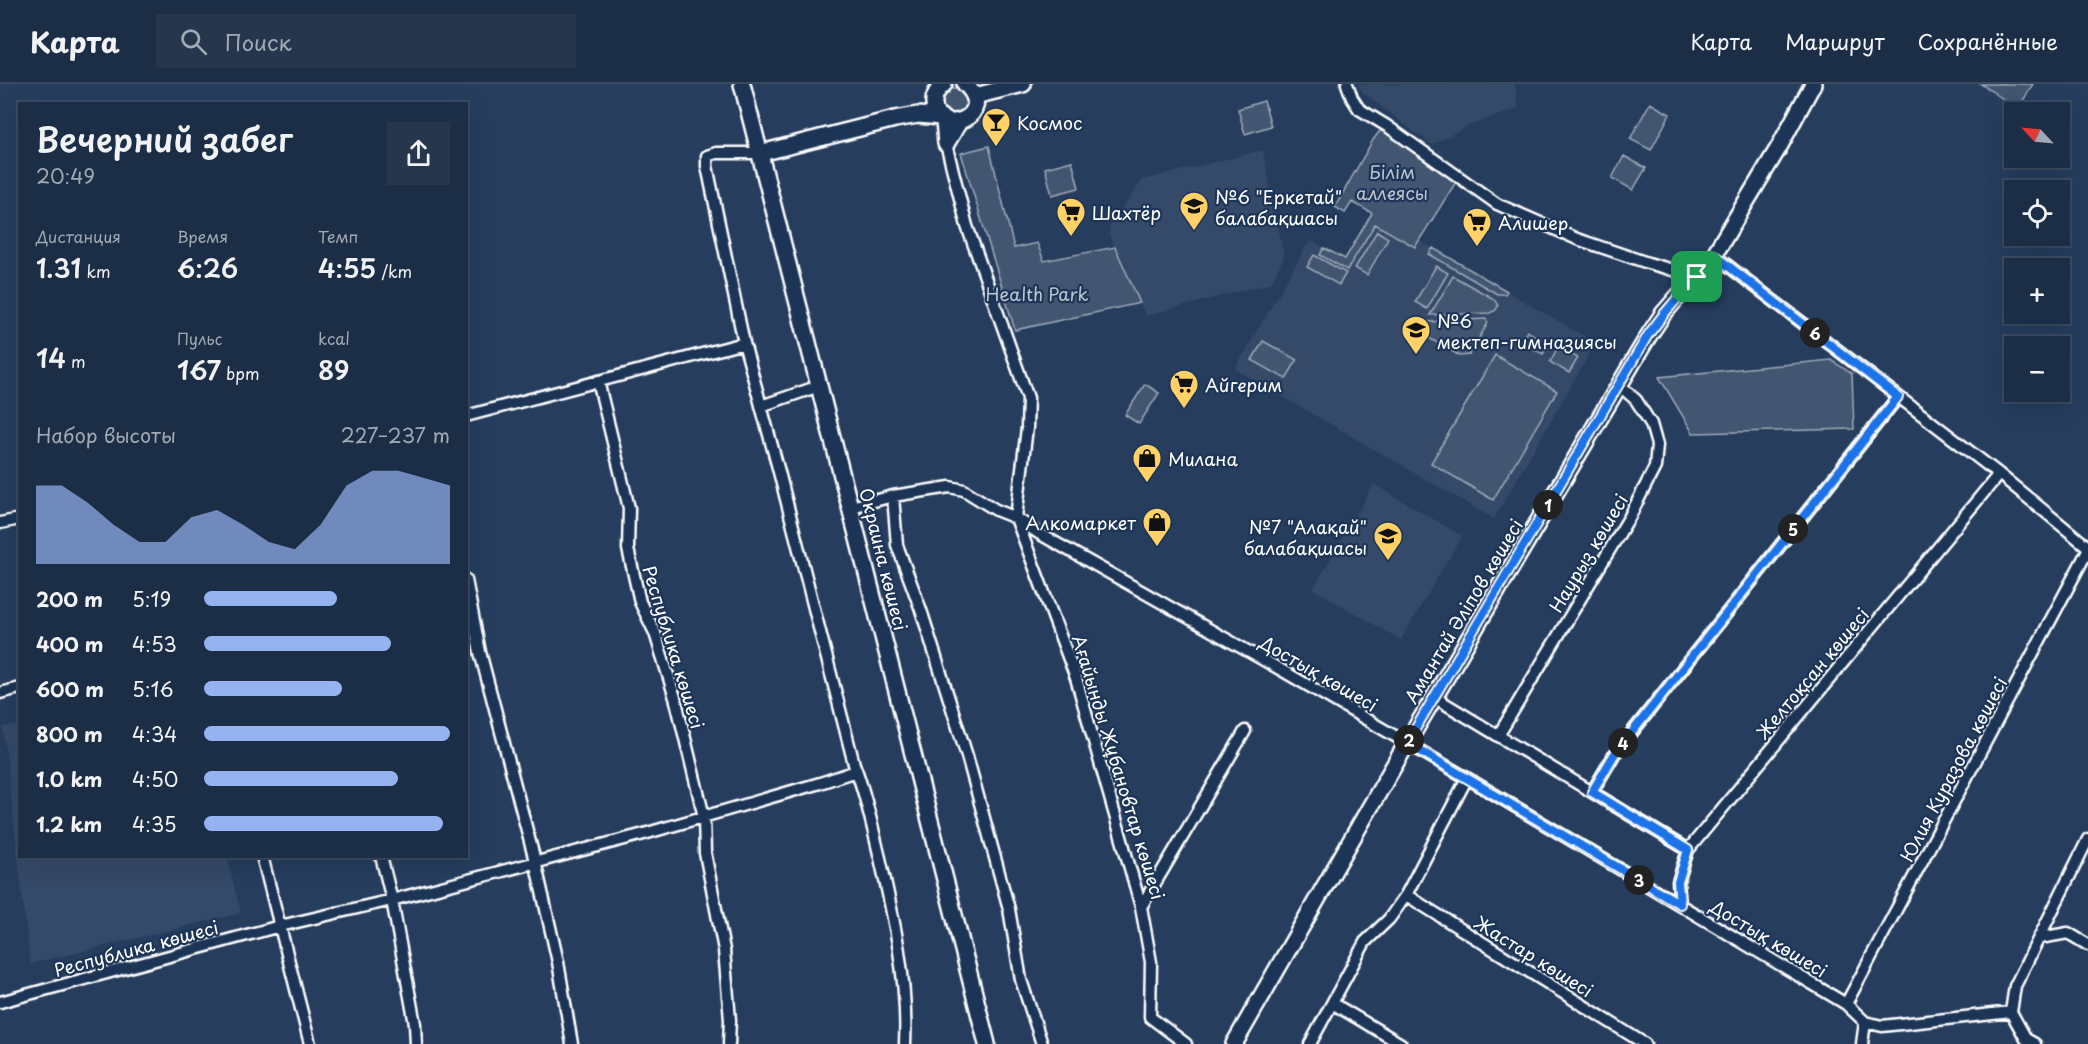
<!DOCTYPE html>
<html lang="ru">
<meta charset="utf-8">
<style>
:root{--surface:#1c2e46;--page:#25364d;--text:#f1f3f6;--muted:#a0a8b3;--line:#3a4a5f;--accent:#95b2f1}
body{margin:0;font-family:"Playpen Sans",sans-serif;background:var(--page);color:var(--text);height:100vh;display:flex;flex-direction:column;font-size:22px;white-space:nowrap}
*{box-sizing:border-box;margin:0}
p{font-size:20px;color:var(--muted)}
.icon{flex:none;width:33px;height:33px;fill:none;stroke:currentColor;stroke-width:2;stroke-linecap:round;stroke-linejoin:round}
.map{position:relative;flex:1;overflow:hidden}
.side{position:absolute;left:18px;top:18px;width:450px;height:756px;display:flex;flex-direction:column;background:var(--surface);border-radius:0px;box-shadow:0 6px 24px #0002,0 0 0 2px var(--line)}
.side>*{flex:none}
.needle{width:39px;rotate:296deg}
.buttons{position:absolute;left:2004px;top:18px;display:grid;gap:12px}
.buttons a{display:grid;place-items:center;width:66px;height:66px;border-radius:0px;background:var(--surface);box-shadow:0 6px 24px #0002,0 0 0 2px var(--line);font-size:30px}
.pin{position:absolute;display:grid;place-items:center;width:51px;height:51px;color:#fff;margin:-26px;border-radius:12px;box-shadow:0 3px 9px #0006}
.km{position:absolute;width:30px;height:30px;margin:-15px;border-radius:50%;background:#222;color:#fff;font-size:16px;line-height:30px;text-align:center}
.round{display:grid;place-items:center;flex:none;width:63px;height:63px;border-radius:0px;background:var(--page)}
.headline{display:flex;align-items:center;justify-content:space-between;height:102px;padding:0 18px}
h1{font-size:33px;font-weight:600;line-height:45px}
.stats{display:grid;grid-template-columns:repeat(3,1fr);gap:9px;height:102px;padding:6px 18px}
.stats div{display:grid;align-content:center}
.stats b{font-size:26px;font-weight:600}
.stats small{font-size:16px;font-weight:400}
.stats p{font-size:16px}
.chart{height:168px;padding:12px 18px}
.chart p{display:flex;justify-content:space-between}
.chart svg{width:100%;height:108px;margin-top:6px;fill:var(--accent);opacity:.7}
ul{padding:0 18px;list-style:none;font-size:20px}
li{display:grid;grid-template-columns:96px 72px 1fr;align-items:center;height:45px}
li i{height:15px;border-radius:8px;background:var(--accent)}
header{display:flex;align-items:center;gap:36px;box-sizing:border-box;height:84px;padding:0 30px;background:var(--surface);border-bottom:2px solid var(--line)}
header strong{font-size:28px}
nav{display:flex;gap:33px;margin-inline-start:auto;font-size:21px}
.search{width:420px;height:54px;background:var(--page);display:flex;align-items:center;gap:15px;box-sizing:border-box;padding:0 21px;border-radius:0px;color:var(--muted);font-size:22px}
.map>svg:first-child{display:block}
.built{fill:#344a68}
.green{fill:#425672;stroke:#a0aab8;stroke-width:1.5}
.lines{fill:none;stroke-linecap:round;stroke-linejoin:round}
.street-casing{stroke:#fff;stroke-width:15}
.secondary-casing{stroke:#fff;stroke-width:20}
.street{stroke:#1d3557;stroke-width:10}
.secondary{stroke:#1d3557;stroke-width:15}
.route-casing{stroke:#fff;stroke-width:12}
.route{stroke:#1a73e8;stroke-width:8}
.labels{text-anchor:middle;dominant-baseline:central;stroke-width:4.5;stroke-linejoin:round;paint-order:stroke}
.poi-label{font-size:18px;fill:#fff;stroke:#1d3557;text-anchor:start}
.park-label{font-size:18px;fill:#bdc4ce;stroke:#1d3557}
.street-label{font-size:18px;fill:#fff;stroke:#1d3557}
</style>
<header>
<strong>Карта</strong>
<div class="search"><svg class="icon" aria-label="search" viewBox="0 0 24 24"><circle cx="10" cy="10" r="6"/><path d="M15 15l6 6"/></svg>Поиск</div>
<nav><a>Карта</a><a>Маршрут</a><a>Сохранённые</a></nav>
</header>
<div class="map">
<svg width="2088" height="960" viewBox="0 0 2088 960">
<rect width="100%" height="100%" fill="#263d5e"/>
<filter id="ink" filterUnits="userSpaceOnUse"><feTurbulence type="fractalNoise" baseFrequency=".0167" numOctaves="2"/><feDisplacementMap in="SourceGraphic" scale="12" xChannelSelector="R" yChannelSelector="G"/><feConvolveMatrix kernelMatrix="1 2 1 2 8 2 1 2 1" color-interpolation-filters="sRGB"/></filter>
<g filter="url(#ink)">
<!-- built -->
<path class="built" d="M1358,0H1515L1518,25L1470,41L1432,61L1362,8Z
M1263,66L1284,173L1271,199L1146,232L1109,151L1110,142L1142,96Z
M1372,129L1596,259L1494,435L1235,285L1310,156L1345,175Z
M1374,400L1462,452L1401,556L1313,505Z
M19,641L20,772L227,773L241,829L30,880L3,643Z"/>
<!-- green -->
<path class="green" d="M1981,0H2033L2018,25Z
M941 17a13 13 0 1 1 26 0a13 13 0 1 1-26 0Z
M1264,17L1271,42L1245,50L1238,25Z
M1650,19L1670,30L1651,66L1630,55Z
M1383,47L1456,98L1415,163L1375,140L1347,186L1320,171L1324,164L1345,175L1372,129L1352,118L1345,129L1335,123L1373,56L1379,48Z
M989,62L1014,164L1037,159L1044,177L1115,163L1140,219L1015,246L961,69Z
M1624,72L1646,84L1633,106L1612,94Z
M1072,77L1079,104L1052,111L1045,84Z
M1377,147L1388,154L1367,191L1355,184Z
M1433,164L1507,207L1505,210H1497L1429,170Z
M1314,171L1346,189L1339,201L1307,183Z
M1436,182L1448,189L1427,225L1415,218Z
M1453,192L1494,215L1498,222L1496,226L1490,229L1430,231Z
M1486,235L1488,239L1469,271L1460,272L1420,249L1426,238Z
M1527,247L1549,260L1543,270L1521,258Z
M1263,257L1297,276L1286,295L1252,276Z
M1558,263L1578,274L1569,289L1550,278Z
M1495,271L1557,307L1493,416L1431,379Z
M1831,276L1852,290L1854,345L1693,349L1659,293Z
M1145,300L1159,309L1139,340L1125,331Z"/>
<g class="lines">
<!-- street casing -->
<g class="street-casing">
<path id="street" d="M1347,0L1352,14L1359,25L1387,42L1497,120L1577,155L1648,179L1697,193
M946,60L967,142L1028,314L1027,344L1016,434L1076,594L1141,823L1151,878L1150,933L1186,960
M761,69H716L707,72V82L744,259L778,384L854,680C866,710 872,742 880,774C894,835 908,897 905,960
M1714,171L1999,390L2088,463
M598,297L629,424L628,465L640,518L655,549L676,617L704,733L705,769L724,866L730,936L729,960
M761,322L819,302
M466,332L744,259
M893,412L950,403L964,406L996,426L1016,434L1040,450L1283,587L1467,694L1846,920L1865,938L1882,942L2011,928
M851,423L893,412L897,461L921,526L967,672L1009,825L1021,896L1042,960
M0,439L20,435
M466,496L480,568L535,777L558,878L572,960
M0,609L20,604
M1434,613L1688,766
M1498,652L1630,432L1655,383L1657,361L1651,340L1636,316L1619,301
M1592,708L1614,671L1898,313
M262,772L310,960
M381,772L392,816L415,940L416,960
M1406,811L1645,960
M1680,820L1678,798L1688,766L1999,390
M1141,823L1245,647
M2040,854L2068,849L2088,861
M0,918L280,842L392,816L644,750L820,699L856,687
M1332,919L1401,960
M1846,920L2088,466
M1310,960L1365,858L1389,835L1406,811L1467,694
M1862,960L1865,938
M2035,960L2026,955L2011,928L2015,902L2088,755"/>
</g>
<!-- secondary casing -->
<g class="secondary-casing">
<path id="secondary" d="M742,0L987,960
M944,0C938,5 933,11 934,20C936,56 1000,32 965,0
M975,12L1023,0
M944,36L946,60L959,38
M761,69L895,35L918,31L941,33
M1234,960L1407,659L1649,251L1663,230L1714,171L1779,63L1813,0"/>
</g>
<!-- street -->
<use href="#street" class="street"/>
<!-- secondary -->
<use href="#secondary" class="secondary"/>
</g>
</g>
<g class="lines" filter="url(#ink)">
<!-- route casing -->
<g class="route-casing">
<path id="route" d="M1714,171L1898,313L1614,671L1592,708L1688,766L1678,798L1680,820L1407,659L1648,251L1664,230Z"/>
</g>
<!-- route -->
<use href="#route" class="route"/>
</g>
<!-- icons -->
<defs>
<g id="bar-pin" transform="scale(1.5)"><path d="M0 17L-7.5 6A9.5 9.5 0 1 1 7.5 6Z" fill="#ffd166" stroke="#1d3557"/><path d="M-6-5H6L.8 .8V4.5H3.5V6h-7V4.5H-.8V.8Z" fill="#111"/></g>
<g id="school-pin" transform="scale(1.5)"><path d="M0 17L-7.5 6A9.5 9.5 0 1 1 7.5 6Z" fill="#ffd166" stroke="#1d3557"/><path d="M0-5L7-2L0 1L-7-2ZM-4 1L0 2.5L4 1V4Q0 6-4 4Z" fill="#111"/></g>
<g id="supermarket-pin" transform="scale(1.5)"><path d="M0 17L-7.5 6A9.5 9.5 0 1 1 7.5 6Z" fill="#ffd166" stroke="#1d3557"/><path d="M-6-5.5h2.5l.6 2H6L4.5 2H-2.5L-4.4-4H-6ZM-1.5 3.2a1.3 1.3 0 1 0 .1 0ZM3 3.2a1.3 1.3 0 1 0 .1 0Z" fill="#111"/></g>
<g id="shop-pin" transform="scale(1.5)"><path d="M0 17L-7.5 6A9.5 9.5 0 1 1 7.5 6Z" fill="#ffd166" stroke="#1d3557"/><path d="M-5-2.5h2.3a2.7 3.5 0 0 1 5.4 0H5L5.5 6h-11ZM-1.5-2.5h3a1.5 2.3 0 0 0-3 0Z" fill="#111"/></g>
</defs>
<g fill-rule="evenodd">
<use href="#bar-pin" x="996" y="38"/>
<use href="#school-pin" x="1194" y="122"/>
<use href="#supermarket-pin" x="1071" y="128"/>
<use href="#supermarket-pin" x="1477" y="138"/>
<use href="#school-pin" x="1416" y="246"/>
<use href="#supermarket-pin" x="1184" y="300"/>
<use href="#shop-pin" x="1147" y="374"/>
<use href="#shop-pin" x="1157" y="438"/>
<use href="#school-pin" x="1388" y="452"/>
</g>
<g class="labels">
<!-- poi labels -->
<g class="poi-label">
<text x="1017" y="38">Космос</text>
<text x="1215" y="112">№6 "Еркетай"<tspan x="1215" dy="21">балабақшасы</tspan></text>
<text x="1092" y="128">Шахтёр</text>
<text x="1498" y="138">Алишер</text>
<text x="1437" y="236">№6<tspan x="1437" dy="21">мектеп-гимназиясы</tspan></text>
<text x="1205" y="300">Айгерим</text>
<text x="1168" y="374">Милана</text>
<text x="1136" y="438" text-anchor="end">Алкомаркет</text>
<text x="1367" y="442" text-anchor="end">№7 "Алақай"<tspan x="1367" dy="21">балабақшасы</tspan></text>
</g>
<!-- park labels -->
<g class="park-label">
<text x="1392" y="87">Білім<tspan x="1392" dy="21">аллеясы</tspan></text>
<text x="1037" y="209">Health Park</text>
</g>
<!-- street labels -->
<g class="street-label">
<text transform="translate(1588 469) rotate(-59)">Наурыз көшесі</text>
<text transform="translate(884 475) rotate(76)">Окраина көшесі</text>
<text transform="translate(1463 527) rotate(-59)">Амантай Әліпов көшесі</text>
<text transform="translate(674 563) rotate(73)">Республика көшесі</text>
<text transform="translate(1319 589) rotate(30)">Достық көшесі</text>
<text transform="translate(1812 589) rotate(-50)">Желтоқсан көшесі</text>
<text transform="translate(1119 683) rotate(73)">Ағайынды Жұбановтар көшесі</text>
<text transform="translate(1953 685) rotate(-62)">Юлия Куразова көшесі</text>
<text transform="translate(1769 854) rotate(31)">Достық көшесі</text>
<text transform="translate(136 864) rotate(-15)">Республика көшесі</text>
<text transform="translate(1534 872) rotate(32)">Жастар көшесі</text>
</g>
</g>
</svg>
<div class="buttons">
<a><svg class="needle" viewBox="-14 -14 28 28"><path d="M0-13l5 13h-10z" fill="#e53935"/><path d="M0 13l5-13h-10z" fill="#a0a8b3"/></svg></a>
<a><svg class="icon" aria-label="locate" viewBox="0 0 24 24"><circle cx="12" cy="12" r="6"/><path d="M12 2v4M12 18v4M2 12h4M18 12h4"/></svg></a>
<a>+</a>
<a>−</a>
</div>
<div class="pin" style="left:1697px;top:193px;background:#1e9e55"><svg class="icon" aria-label="arrive" viewBox="0 0 24 24"><path d="M6 21V4h12l-3 4 3 4H6"/></svg></div>
<b class="km" style="left:1548px;top:421px">1</b>
<b class="km" style="left:1409px;top:656px">2</b>
<b class="km" style="left:1639px;top:796px">3</b>
<b class="km" style="left:1623px;top:659px">4</b>
<b class="km" style="left:1793px;top:445px">5</b>
<b class="km" style="left:1815px;top:249px">6</b>
<section class="side">
<div class="headline"><div><h1>Вечерний забег</h1><p>20:49</p></div><a class="round"><svg class="icon" aria-label="share" viewBox="0 0 24 24"><path d="M12 15V3M7 8l5-5 5 5M5 13v7h14v-7"/></svg></a></div>
<div class="stats">
<div><p>Дистанция</p><b>1.31<small> km</small></b></div>
<div><p>Время</p><b>6:26</b></div>
<div><p>Темп</p><b>4:55<small> /km</small></b></div>
</div>
<div class="stats">
<div><b>14<small> m</small></b></div>
<div><p>Пульс</p><b>167<small> bpm</small></b></div>
<div><p>kcal</p><b>89</b></div>
</div>
<div class="chart"><p><span>Набор высоты</span>227–237 m</p>
<svg viewBox="0 0 160 44" preserveAspectRatio="none"><path d="M0 44V12L10 12L20 19L30 28L40 35L50 35L60 25L70 22L80 28L90 35L100 38L110 28L120 12L130 6L140 6L150 9L160 12V44z"/></svg>
</div>
<ul>
<li><b>200 m</b>5:19<i style="width:54%"></i></li>
<li><b>400 m</b>4:53<i style="width:76%"></i></li>
<li><b>600 m</b>5:16<i style="width:56%"></i></li>
<li><b>800 m</b>4:34<i style="width:100%"></i></li>
<li><b>1.0 km</b>4:50<i style="width:79%"></i></li>
<li><b>1.2 km</b>4:35<i style="width:97%"></i></li>
</ul>
</section>
</div>
